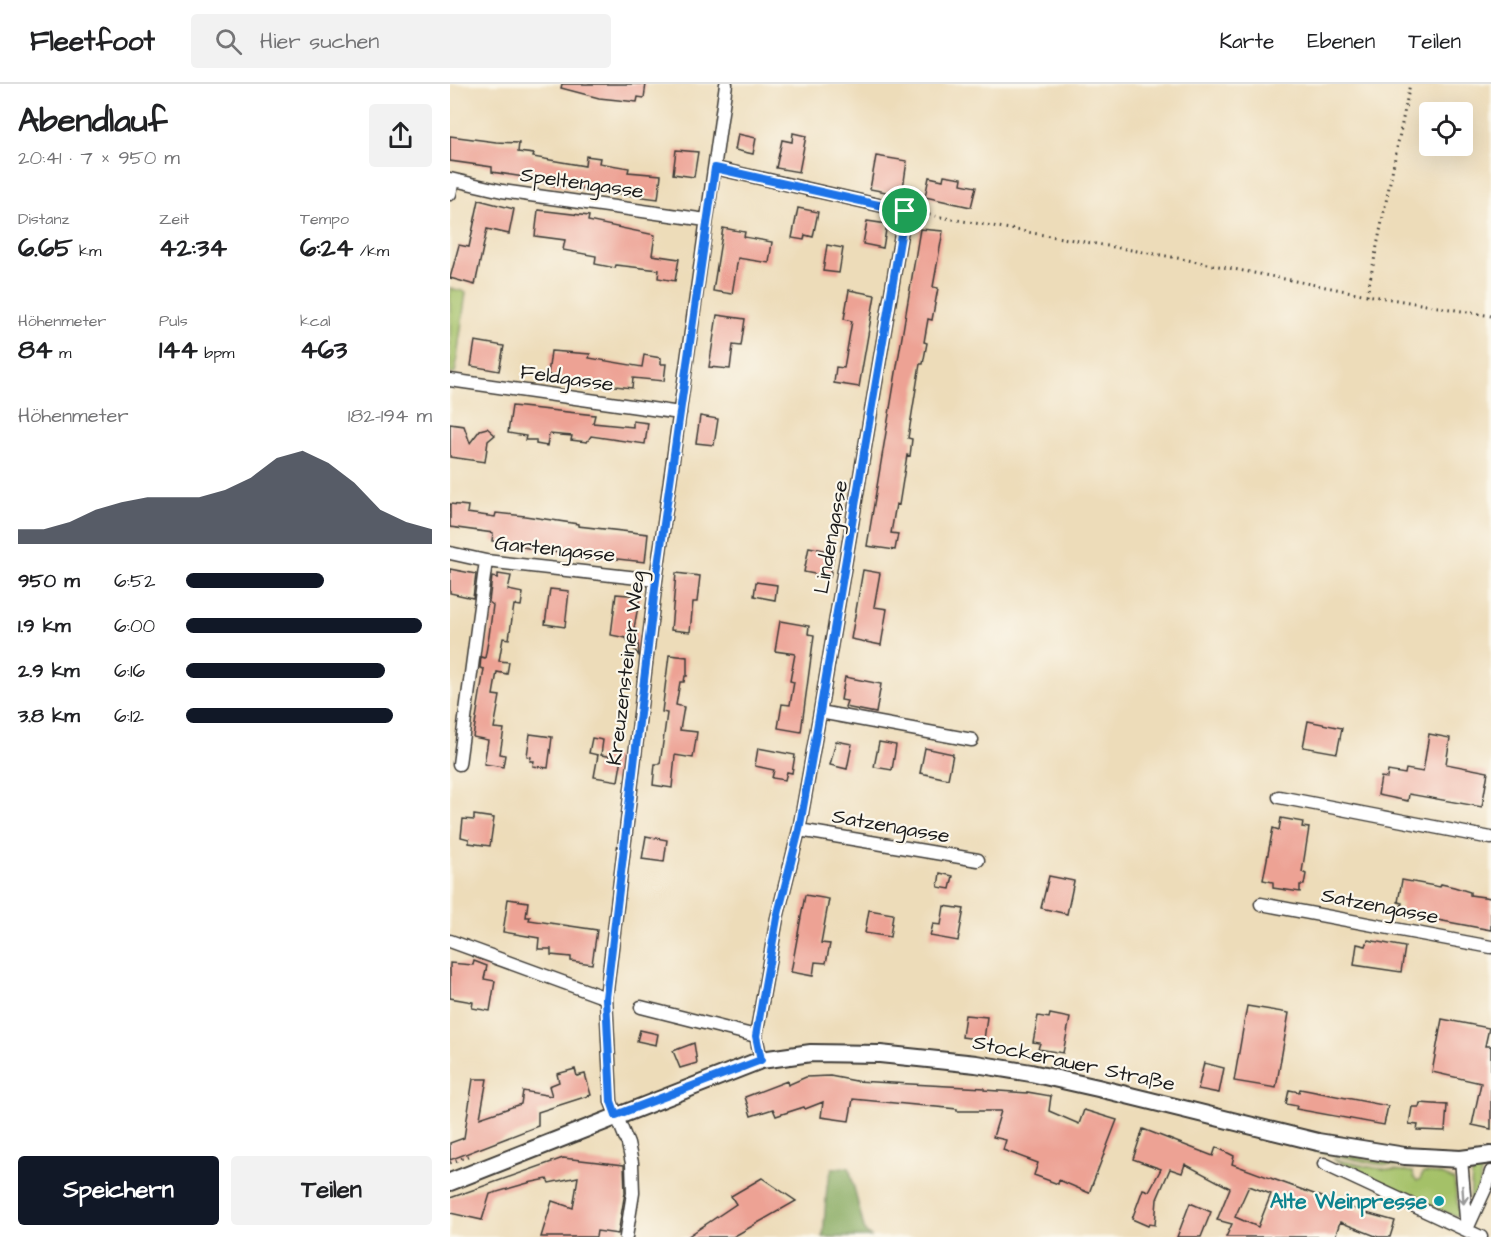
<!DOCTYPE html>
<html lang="de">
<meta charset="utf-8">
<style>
:root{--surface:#fff;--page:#f2f2f2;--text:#202124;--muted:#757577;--line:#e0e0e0;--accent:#111827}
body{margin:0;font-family:"Architects Daughter",sans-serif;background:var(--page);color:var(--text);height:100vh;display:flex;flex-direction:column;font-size:22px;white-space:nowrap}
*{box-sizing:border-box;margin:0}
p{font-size:20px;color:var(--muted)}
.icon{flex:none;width:33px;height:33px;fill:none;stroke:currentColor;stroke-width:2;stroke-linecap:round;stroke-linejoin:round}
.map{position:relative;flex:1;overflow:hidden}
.sheet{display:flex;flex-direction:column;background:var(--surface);width:450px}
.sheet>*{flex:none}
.fabs{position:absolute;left:969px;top:18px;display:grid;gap:12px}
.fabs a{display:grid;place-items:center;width:54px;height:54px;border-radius:6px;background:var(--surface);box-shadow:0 6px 24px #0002;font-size:30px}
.pin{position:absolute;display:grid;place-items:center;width:51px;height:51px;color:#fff;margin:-26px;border:3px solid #fff;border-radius:50%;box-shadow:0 2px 6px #0007}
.round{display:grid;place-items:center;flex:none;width:63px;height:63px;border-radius:6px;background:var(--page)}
.head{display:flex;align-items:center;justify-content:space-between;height:102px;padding:0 18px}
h1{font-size:33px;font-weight:700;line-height:45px}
.metrics{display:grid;grid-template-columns:repeat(3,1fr);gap:9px;height:102px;padding:6px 18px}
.metrics div{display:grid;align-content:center}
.metrics b{font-size:26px;font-weight:700}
.metrics small{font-size:16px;font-weight:400}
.metrics p{font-size:16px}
.chart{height:168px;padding:12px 18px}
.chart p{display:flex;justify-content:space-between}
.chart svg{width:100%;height:108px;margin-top:6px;fill:var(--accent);opacity:.7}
.button{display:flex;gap:12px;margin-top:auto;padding:12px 18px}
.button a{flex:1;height:69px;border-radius:6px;background:var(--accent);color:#fff;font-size:24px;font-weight:700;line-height:69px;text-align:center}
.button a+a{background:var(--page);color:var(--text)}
ul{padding:0 18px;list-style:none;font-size:20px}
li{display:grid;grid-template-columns:96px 72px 1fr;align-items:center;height:45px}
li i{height:15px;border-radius:8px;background:var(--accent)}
header{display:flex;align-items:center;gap:36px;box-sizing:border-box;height:84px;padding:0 30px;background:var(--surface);border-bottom:2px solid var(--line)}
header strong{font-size:28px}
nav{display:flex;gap:33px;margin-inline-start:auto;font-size:21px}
.search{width:420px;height:54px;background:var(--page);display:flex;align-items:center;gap:15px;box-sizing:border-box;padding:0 21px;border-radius:6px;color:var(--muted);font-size:22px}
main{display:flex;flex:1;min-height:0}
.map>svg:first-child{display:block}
.green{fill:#a4c168;stroke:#606e42;stroke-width:1.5}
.forest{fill:#83a75c;stroke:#50623c;stroke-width:1.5}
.building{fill:#eda294;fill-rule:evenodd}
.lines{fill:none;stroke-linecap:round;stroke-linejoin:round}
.street-casing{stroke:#3b3934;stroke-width:15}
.secondary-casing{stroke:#3b3934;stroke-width:20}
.path{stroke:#3b3934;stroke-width:3;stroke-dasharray:1.5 4.5;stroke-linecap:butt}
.street{stroke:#fff;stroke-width:12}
.secondary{stroke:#fff;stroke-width:16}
.oneway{stroke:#999}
.route-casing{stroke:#fff;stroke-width:12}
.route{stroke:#1a73e8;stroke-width:8}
.culture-dot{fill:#0f9aa8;stroke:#fbf7ec;stroke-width:2}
.labels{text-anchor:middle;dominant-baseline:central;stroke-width:4.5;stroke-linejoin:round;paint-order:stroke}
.street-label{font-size:21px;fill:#1c1c1c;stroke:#fbf7ec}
.culture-label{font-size:21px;font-weight:bold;fill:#0d838f;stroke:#fbf7ec;text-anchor:end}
</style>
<header>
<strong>Fleetfoot</strong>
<div class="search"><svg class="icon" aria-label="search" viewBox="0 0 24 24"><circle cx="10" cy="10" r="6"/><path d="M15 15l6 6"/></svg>Hier suchen</div>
<nav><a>Karte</a><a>Ebenen</a><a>Teilen</a></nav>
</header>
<main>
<section class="sheet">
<div class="head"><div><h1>Abendlauf</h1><p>20:41 · 7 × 950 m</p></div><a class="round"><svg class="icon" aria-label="share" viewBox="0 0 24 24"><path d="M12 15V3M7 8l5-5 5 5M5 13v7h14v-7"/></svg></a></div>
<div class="metrics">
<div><p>Distanz</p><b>6.65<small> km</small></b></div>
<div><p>Zeit</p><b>42:34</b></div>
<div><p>Tempo</p><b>6:24<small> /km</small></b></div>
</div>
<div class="metrics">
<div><p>Höhenmeter</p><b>84<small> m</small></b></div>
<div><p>Puls</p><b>144<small> bpm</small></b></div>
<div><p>kcal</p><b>463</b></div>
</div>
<div class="chart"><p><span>Höhenmeter</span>182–194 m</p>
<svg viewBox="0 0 160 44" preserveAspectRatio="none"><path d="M0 44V38L10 38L20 35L30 30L40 27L50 25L60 25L70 25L80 22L90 17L100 9L110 6L120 11L130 19L140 30L150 35L160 38V44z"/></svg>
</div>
<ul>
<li><b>950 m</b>6:52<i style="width:56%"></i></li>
<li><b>1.9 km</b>6:00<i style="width:96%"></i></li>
<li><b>2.9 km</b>6:16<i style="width:81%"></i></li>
<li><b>3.8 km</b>6:12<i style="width:84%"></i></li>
</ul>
<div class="button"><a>Speichern</a><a>Teilen</a></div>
</section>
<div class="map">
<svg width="1041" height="1153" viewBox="0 0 1041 1153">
<rect width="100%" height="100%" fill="#fbf7ec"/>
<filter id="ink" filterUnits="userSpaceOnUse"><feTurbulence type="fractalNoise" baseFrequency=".0167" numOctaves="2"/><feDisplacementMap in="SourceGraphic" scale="12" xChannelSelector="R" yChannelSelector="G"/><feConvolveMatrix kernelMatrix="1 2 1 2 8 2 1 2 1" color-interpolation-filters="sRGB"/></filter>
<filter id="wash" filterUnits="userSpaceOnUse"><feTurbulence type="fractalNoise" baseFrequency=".008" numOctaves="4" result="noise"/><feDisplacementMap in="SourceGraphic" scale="24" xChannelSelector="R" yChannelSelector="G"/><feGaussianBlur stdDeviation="1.35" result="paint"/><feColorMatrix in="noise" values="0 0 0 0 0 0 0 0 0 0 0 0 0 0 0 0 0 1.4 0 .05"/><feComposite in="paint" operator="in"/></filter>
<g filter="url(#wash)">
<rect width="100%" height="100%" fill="#eddcb9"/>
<!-- green -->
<path class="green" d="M0,204L16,208L5,289L0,290Z
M868,1065L927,1077L962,1081L961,1083L926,1080L864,1067Z
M883,1075L925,1084L963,1088L964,1094L967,1097L970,1095L973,1089L989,1090L1004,1096L1009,1130L1006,1132L1001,1131Z
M1028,1083L1031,1085C1032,1098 1028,1108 1020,1118L1022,1090Z"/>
<!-- forest -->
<path class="forest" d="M399,1083L415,1148L421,1153H373L377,1102L382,1084Z"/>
<g id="blocks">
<!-- building -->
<path class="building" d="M112,0H196L194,14L188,13L187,18L149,14L111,4Z
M343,49L356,52L349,88L326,84L332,56L342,58Z
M288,50L306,54L303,70L285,66Z
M0,52L46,58L69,59L68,68L84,70L83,73L135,82L136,72L150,74L149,79L179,84L178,88L211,91L208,115L100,101V97L42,88V83L0,77Z
M226,66L248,68L244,93L223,90Z
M426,72L457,77L452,111L420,105Z
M494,91L512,94L511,100L526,103L521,123L475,113L479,93L493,96Z
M29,116L64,125L59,150L37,145L25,201L0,194L9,161L19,163Z
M348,124L368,128L363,153L355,151L354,156L342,154Z
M88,126L139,132L138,137L205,151L202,171L229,175L225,197L208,194L209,186L166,181L165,184L145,180L146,172L113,166L115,156L85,152Z
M417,137L437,140L433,164L413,160Z
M273,144L295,148L294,153L322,158L319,179L288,174L282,210L263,207Z
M470,145L493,147L483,203L488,204L482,236L478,235L474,258L477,259L473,280H470L458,354L462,355L460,372L457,371L449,421L446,420L441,449L448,450L445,466L417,462Z
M377,161L393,164L389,189L373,187Z
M399,206L425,211L409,303L384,299L386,283L394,284L402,237L394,235Z
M267,231L295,235L291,262L283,261L280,285L259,283Z
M25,257L54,262L49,287L21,282Z
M101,267L140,270L139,274L192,283L194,271L211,274V280H216L214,297L183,294L182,304L113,296V293L98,291Z
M62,322L145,331L143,339L183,343V337L198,339L195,360L141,352L137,358L121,356L122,352L99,350L97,362L86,360V356H75L76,352L58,349Z
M250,332L268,335L264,361L246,359Z
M0,340L14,342L20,359L30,346L37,344L45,351L38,357L35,378L0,373Z
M0,420L18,422L17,429L45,433L46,429L75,432L128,440V442L198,450L195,478L93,467L42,457L43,449L0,443Z
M359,463L384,468L380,493L354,488Z
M0,485L26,490L23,514L0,509Z
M413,486L430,489L424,523L437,525L431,561L401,555Z
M226,489L250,492L247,518H243L240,548L221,546Z
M48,490L61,492L58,506L73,509L71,522L64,521L59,555L53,554L49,577L59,578L57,590L47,588L43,611L50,612L44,644L54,645L50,670L55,671L53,683L34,680L38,656L23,653L34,585L30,584L31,573L35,574L39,552L43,521L39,518L42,493L48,494Z
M306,498L327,501L325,516L304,512Z
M100,505L119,507L115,543L95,540Z
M166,510L190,512L184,544L187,547L189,572L176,554L161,551Z
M330,537L359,542L358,550L364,551L351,648L328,644L332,620L340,621L344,598L340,597L345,570L325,567Z
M219,571L237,573V592H235L234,598H230L226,621L234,623L230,646L247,648L243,674L225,671L222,704L203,701L205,680H210L217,629L212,628Z
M395,593L431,600L426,629L395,623L397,617L391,616Z
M858,637L892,644L887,669L853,663Z
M80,650L102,653L98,684L83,682L84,677H80L81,673L77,672Z
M979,650L1000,654L996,680L1038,688L1032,723L959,710L958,717L928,711L931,693L937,694L938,687L955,690L956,685L973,688Z
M142,654L153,656L151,671L172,674L168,697L144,693L148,671L139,669Z
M386,657L402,660L397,685L380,681Z
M429,658L446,661L442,686L424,683Z
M308,664L345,671L342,689L337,688L335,696L322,694L324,686L305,682Z
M475,664L503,670L498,695L470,689Z
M24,731L44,734L40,762L19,759V755L11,753L13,735L24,736Z
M831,734L853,738L852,743L859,744L852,788L856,790L854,801H850V808L823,804V798L813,796L823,744L829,746Z
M196,752L217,756L214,778L192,775Z
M490,789L503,792L500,805L488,803Z
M599,792L624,797L617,830L591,824Z
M952,796L990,803L991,800L1004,803L1020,808V811L1041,814V846L950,829L952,819L948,818Z
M355,811L379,815L371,859L380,860L376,879L365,878L363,892L341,888Z
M58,815L78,818L76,833H80L79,836L147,846L142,880L121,877V873L101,871V865H88L89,854L53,848Z
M494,822L514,825L508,857L480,852L483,840L491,841Z
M419,826L443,830L440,853L415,849Z
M918,856L955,863L951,888L904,881L907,860L916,862Z
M24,877L37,882L34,895L45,897L40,927L22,924L23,918L0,914V879L23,881Z
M797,922L839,929L826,1004L784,997Z
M600,930L620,934L613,969L588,965L590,959L583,958L588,932L599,934Z
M515,931L537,933L534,956L512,953Z
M992,935L1039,944L1035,962H1041V1045L1022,1041L1031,999L982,988Z
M190,946L208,950L206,961L187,957Z
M244,959L247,979L230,984L223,967Z
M754,979L774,984L769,1009L748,1005Z
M125,985L127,992L135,990L141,1011L88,1028V1042L0,1076V1059L14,1054L23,995H37L30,1034L71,1020L73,1007L102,1012L99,1002L109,998L107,990Z
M380,992L406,997L534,1004V1006L577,1009V1008L601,1012L599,1027L629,1040L634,1026L667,1036L639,1109L609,1096L608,1100L584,1091L588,1079L553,1066L556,1056L543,1053L551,1027H507V1025L403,1015L399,1037L371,1033L373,1018L355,1025L354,1023L326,1032L323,1025L301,1032L295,1013L337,997L338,1001L356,993Z
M850,1005L938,1022L934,1041L846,1025L847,1022L836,1020L839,1006L849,1008Z
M970,1019L997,1021L995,1047L967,1046L968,1041L959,1040L962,1023H969Z
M693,1045L763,1072L766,1063L784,1072L782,1080L916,1129L945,1137L940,1153H928L890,1138L885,1153H776L782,1140L767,1136L780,1104L735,1080L732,1089L720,1085L707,1115L705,1141L699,1140L698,1142L682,1135L693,1105L699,1107L711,1085L683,1075ZM799,1102L821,1110L808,1143L785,1133Z
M113,1074L174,1081L175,1108L168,1150L147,1147L146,1153H91L102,1117L123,1124L128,1093L99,1099L97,1095L78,1099L40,1110L32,1136L0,1129V1114Z
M312,1094L346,1117L283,1153H237L286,1120L281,1112Z
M740,1119L761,1128L751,1153H727Z"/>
</g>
</g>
<g filter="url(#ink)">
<use href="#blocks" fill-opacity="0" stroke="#3b3934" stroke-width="1.5"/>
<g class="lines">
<!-- street casing -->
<g class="street-casing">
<path id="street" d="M265,84L455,127L370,628L349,746L327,834L306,952L311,976
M0,95L52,107L256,136
M0,110L3,96
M0,296L230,329
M0,469L36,477L206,496
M370,628L522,656
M9,680L36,477
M829,713L1041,754
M349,746L528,776
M811,820L1041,863
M0,857L156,914
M191,923L306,952
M1011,1075L1017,1146
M874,1080L1031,1153
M1017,1145L1037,1101L1041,1088
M176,1153L183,1109L182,1079L178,1060L161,1018L156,914L206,496L276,0"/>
</g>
<!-- secondary casing -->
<g class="secondary-casing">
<path id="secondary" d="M0,1098L311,976L361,969L430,970L526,980L581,989L648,1004L868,1058L955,1072L1011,1075L1041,1071"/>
</g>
<!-- path -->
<path class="path" d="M467,129L722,173L917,211L1041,232
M917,211L960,0
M0,1079L18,1072"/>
<!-- street -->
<use href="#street" class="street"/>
<!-- secondary -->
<use href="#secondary" class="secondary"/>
</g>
<!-- one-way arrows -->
<defs><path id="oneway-shaft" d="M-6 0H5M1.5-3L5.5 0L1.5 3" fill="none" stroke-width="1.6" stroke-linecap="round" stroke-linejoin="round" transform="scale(1.5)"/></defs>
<use class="oneway" href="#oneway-shaft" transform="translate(1013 1111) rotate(86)"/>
</g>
<g class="lines" filter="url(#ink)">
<!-- route casing -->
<g class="route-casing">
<path id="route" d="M265,84L455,127L370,628L349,746L327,834L306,952L311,976L166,1031L161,1017L156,914L206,496Z"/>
</g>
<!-- route -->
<use href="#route" class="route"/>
</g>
<!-- markers -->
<circle class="culture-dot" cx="989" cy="1117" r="6"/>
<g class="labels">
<!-- street labels -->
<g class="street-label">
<text transform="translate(132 99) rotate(8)">Speltengasse</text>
<text transform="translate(117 294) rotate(8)">Feldgasse</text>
<text transform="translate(381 453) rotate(-80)">Lindengasse</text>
<text transform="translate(105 465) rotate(6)">Gartengasse</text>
<text transform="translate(176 584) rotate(-83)">Kreuzensteiner Weg</text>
<text transform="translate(441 742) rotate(10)">Satzengasse</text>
<text transform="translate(930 822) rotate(11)">Satzengasse</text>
<text transform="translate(624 979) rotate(12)">Stockerauer Straße</text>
</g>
<!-- culture labels -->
<g class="culture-label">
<text x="977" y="1117">Alte Weinpresse</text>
</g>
</g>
</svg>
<div class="fabs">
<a><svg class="icon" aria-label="locate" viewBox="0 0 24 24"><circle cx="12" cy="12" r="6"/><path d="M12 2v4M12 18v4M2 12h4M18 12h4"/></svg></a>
</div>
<div class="pin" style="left:455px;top:127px;background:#1e9e55"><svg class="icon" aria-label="arrive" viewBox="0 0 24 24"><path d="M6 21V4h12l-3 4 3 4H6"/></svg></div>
</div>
</main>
